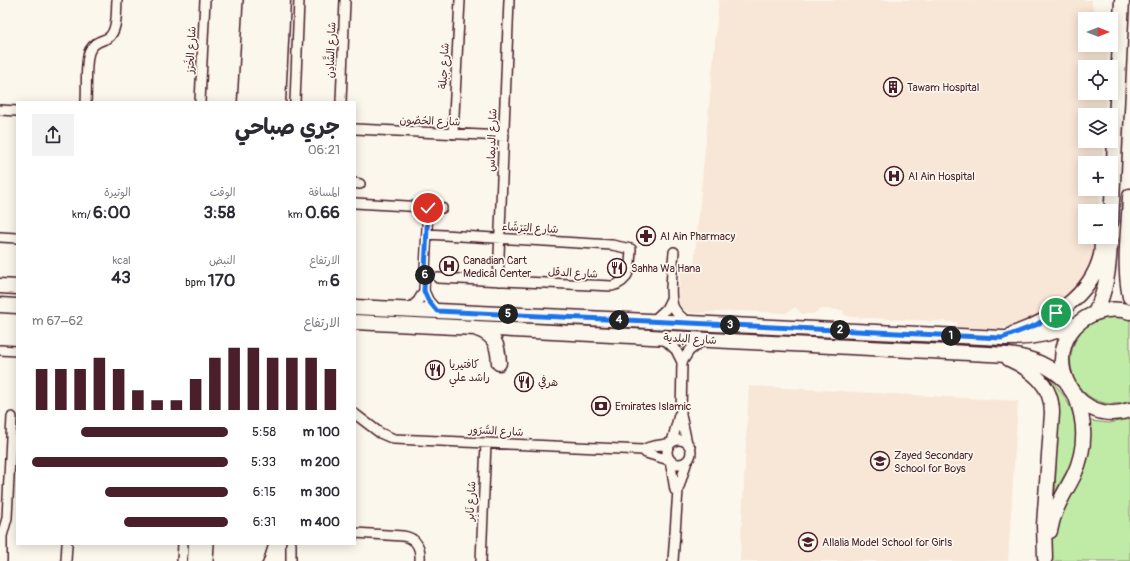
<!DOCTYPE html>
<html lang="ar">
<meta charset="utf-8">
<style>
:root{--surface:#fff;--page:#f2f2f3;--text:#2b2b33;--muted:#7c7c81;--accent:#4a1f2b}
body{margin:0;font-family:Pangolin,"Playpen Sans Arabic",sans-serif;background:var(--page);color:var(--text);direction:rtl;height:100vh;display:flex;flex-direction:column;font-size:15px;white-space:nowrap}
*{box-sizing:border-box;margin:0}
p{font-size:13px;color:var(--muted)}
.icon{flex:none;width:22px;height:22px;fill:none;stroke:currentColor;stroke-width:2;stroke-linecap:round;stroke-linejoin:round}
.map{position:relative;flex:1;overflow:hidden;direction:ltr}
.panel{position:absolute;left:16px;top:101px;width:340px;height:444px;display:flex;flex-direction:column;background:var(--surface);border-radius:0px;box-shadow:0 2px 10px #0003;direction:rtl}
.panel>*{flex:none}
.needle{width:26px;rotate:90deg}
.buttons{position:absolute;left:1078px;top:12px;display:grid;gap:8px}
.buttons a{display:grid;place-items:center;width:40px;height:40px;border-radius:0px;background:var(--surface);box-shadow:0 2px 10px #0003;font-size:20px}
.pin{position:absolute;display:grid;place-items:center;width:34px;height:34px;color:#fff;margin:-17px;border:2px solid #fff;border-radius:50%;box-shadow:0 1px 4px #0007}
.km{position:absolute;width:20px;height:20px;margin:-10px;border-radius:50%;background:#222;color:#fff;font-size:11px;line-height:20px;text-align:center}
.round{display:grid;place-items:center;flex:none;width:42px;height:42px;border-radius:0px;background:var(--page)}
.overview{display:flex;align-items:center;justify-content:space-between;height:68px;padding:0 16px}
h1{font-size:22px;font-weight:700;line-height:30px}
.metrics{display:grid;grid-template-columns:repeat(3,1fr);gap:6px;height:68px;padding:4px 16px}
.metrics div{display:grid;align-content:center}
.metrics b{font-size:17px;font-weight:700}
.metrics small{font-size:11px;font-weight:400}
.metrics p{font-size:11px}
.chart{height:112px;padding:8px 16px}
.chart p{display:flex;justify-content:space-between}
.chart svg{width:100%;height:72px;margin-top:4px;stroke:var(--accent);stroke-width:6}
ul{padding:0 16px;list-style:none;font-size:13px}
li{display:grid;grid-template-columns:64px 48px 1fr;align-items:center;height:30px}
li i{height:10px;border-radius:5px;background:var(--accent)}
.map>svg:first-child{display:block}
.built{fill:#f8e6d6}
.green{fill:#c0eba7;stroke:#858569}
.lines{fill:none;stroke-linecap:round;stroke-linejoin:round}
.street-casing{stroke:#4a1f2b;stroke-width:12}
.primary-casing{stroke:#4a1f2b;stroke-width:17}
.highway-casing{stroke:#4a1f2b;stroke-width:19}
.street{stroke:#fbf7ec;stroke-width:9}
.primary{stroke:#fbf7ec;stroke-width:14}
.highway{stroke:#fbf7ec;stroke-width:16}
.route-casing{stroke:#fff;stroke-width:8}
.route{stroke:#1a73e8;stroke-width:5}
.labels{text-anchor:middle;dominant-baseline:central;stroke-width:3.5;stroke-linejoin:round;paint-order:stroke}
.street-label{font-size:11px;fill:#4a1f2b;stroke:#fbf7ec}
.poi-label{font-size:11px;fill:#4a1f2b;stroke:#fbf7ec;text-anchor:start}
</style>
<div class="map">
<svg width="1130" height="561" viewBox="0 0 1130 561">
<rect width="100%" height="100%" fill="#fbf7ec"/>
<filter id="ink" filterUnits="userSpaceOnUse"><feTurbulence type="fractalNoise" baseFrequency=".025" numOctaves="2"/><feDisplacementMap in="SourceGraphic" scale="8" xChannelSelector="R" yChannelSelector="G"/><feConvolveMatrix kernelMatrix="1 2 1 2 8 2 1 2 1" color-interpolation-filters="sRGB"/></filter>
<g filter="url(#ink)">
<!-- built -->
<path class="built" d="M719,0H1092V5L1094,11L1099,12V19H1085V45H1109L1107,67H1085V93H1106L1105,115H1085V141H1103L1102,163H1085V189H1100L1099,211H1085V237H1098L1097,248L1091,268L1085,278L1072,292L1048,310L1022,325L996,329L957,326V322L850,317L844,314L843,310L821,309L813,314H802L795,307L786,313L740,311L697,313L688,312L684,309L678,302L681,267L694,266Z
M749,386L1018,401L1008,561H740Z"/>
<!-- green -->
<path class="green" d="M1109,316L1124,317L1130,320V401C1090,415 1056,375 1077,338C1081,331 1086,325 1094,321C1098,319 1104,318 1109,316Z
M1047,376C1073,401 1085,431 1070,465C1065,475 1059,483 1055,493L1058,419L1054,390Z
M1130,419V561H1047L1048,541L1071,480L1082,420L1109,423Z"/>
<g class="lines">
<!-- street casing -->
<g class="street-casing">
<path id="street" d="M86,102C87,90 85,59 90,50C94,42 101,41 108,38C118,31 116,11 117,0
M200,102L205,0
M295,102L299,0
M341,102L345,0
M0,110L17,111
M355,129L504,136
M453,134L460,0
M355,183L360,184
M355,203L442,208
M428,208L424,291L428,300L437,311
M427,234L612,245L631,249C630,265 631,282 612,286L438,278
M0,237L17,238
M674,252C673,265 668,297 674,308C678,315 683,319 690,323
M498,281L509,0
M409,309L418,301L424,291
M653,321L666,309L671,299
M663,338L676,350L682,362
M0,350L17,351
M355,414L380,433L394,439L643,450L646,453L669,460
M667 452a12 12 0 1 1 24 0a12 12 0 1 1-24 0Z
M672,442L679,415
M687,443L681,415L682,362L689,351L703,340
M643,450C650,445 661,446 670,443
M670,460L675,490
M355,533L403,536C417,538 421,548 420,561
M258,560L263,544
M2,561V536L7,518L12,417
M66,561L67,544
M182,561L183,544
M291,561V544
M481,561L486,443
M673,561L678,490L687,461"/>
</g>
<!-- primary casing -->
<g class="primary-casing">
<path id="primary" d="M245,102L251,0
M278,102L283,0
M1130,196C1129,229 1123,264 1130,297
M1111,222L1122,0
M0,286L17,287
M0,305L17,306
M355,307L1002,338C1029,339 1054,334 1079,323
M1130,312C1118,308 1103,309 1091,315C1034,343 1069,430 1130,410
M1095,313C1107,289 1109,267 1110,241
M355,322L1008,355C1030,357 1049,365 1066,381
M477,329C495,335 498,345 499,363
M1013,334C1049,321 1091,297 1101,255C1102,250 1102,243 1102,237
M1009,359C1033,370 1052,385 1052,413L1044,525L1045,558
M1050,531C1054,508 1064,495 1074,475C1086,449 1086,423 1076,397
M221,561L222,544
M254,561L255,544"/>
</g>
<!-- highway casing -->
<g class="highway-casing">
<path id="highway" d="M256,102L262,0
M267,102L273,0
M232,561L233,544
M244,561L245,544"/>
</g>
<!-- street -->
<use href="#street" class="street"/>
<!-- primary -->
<use href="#primary" class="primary"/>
<!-- highway -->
<use href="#highway" class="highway"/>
</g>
</g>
<g class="lines" filter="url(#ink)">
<!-- route casing -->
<g class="route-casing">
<path id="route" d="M428,208L424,291L428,300L437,311L1002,338L1036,325L1056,313"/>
</g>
<!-- route -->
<use href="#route" class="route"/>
</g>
<!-- icons -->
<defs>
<g id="building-ring" transform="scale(1)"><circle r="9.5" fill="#fbf7ec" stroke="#4a1f2b" stroke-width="1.5"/><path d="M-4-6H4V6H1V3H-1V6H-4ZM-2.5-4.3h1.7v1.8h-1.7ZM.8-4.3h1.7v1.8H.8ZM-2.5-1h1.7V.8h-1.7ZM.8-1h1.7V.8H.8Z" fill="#4a1f2b"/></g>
<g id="hospital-ring" transform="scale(1)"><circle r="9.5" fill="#fbf7ec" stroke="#4a1f2b" stroke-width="1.5"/><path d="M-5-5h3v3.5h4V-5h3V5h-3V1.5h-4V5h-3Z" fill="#4a1f2b"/></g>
<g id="pharmacy-ring" transform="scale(1)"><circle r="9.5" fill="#fbf7ec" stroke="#4a1f2b" stroke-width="1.5"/><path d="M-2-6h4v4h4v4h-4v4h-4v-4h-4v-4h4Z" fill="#4a1f2b"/></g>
<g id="restaurant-ring" transform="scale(1)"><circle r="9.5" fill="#fbf7ec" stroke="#4a1f2b" stroke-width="1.5"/><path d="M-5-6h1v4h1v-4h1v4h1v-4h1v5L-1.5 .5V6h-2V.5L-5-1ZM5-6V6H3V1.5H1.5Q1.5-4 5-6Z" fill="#4a1f2b"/></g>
<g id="bank-ring" transform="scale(1)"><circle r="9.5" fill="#fbf7ec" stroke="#4a1f2b" stroke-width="1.5"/><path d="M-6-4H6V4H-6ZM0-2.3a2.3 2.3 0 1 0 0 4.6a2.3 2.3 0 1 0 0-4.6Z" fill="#4a1f2b"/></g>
<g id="school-ring" transform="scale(1)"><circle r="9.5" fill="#fbf7ec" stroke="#4a1f2b" stroke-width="1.5"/><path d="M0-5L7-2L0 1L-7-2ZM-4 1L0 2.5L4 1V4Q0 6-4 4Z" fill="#4a1f2b"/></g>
</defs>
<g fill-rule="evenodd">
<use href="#building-ring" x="893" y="87"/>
<use href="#hospital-ring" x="894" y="176"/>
<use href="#pharmacy-ring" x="646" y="236"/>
<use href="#hospital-ring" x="449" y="266"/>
<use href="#restaurant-ring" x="617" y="268"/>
<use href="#restaurant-ring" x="435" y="370"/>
<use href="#restaurant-ring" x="524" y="382"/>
<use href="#bank-ring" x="601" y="406"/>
<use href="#school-ring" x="880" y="461"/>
<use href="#school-ring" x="808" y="542"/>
</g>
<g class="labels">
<!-- street labels -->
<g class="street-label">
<text transform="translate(191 50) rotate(-87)">شارع الخَرَز</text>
<text transform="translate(331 50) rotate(-88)">شارع الشَّادِن</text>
<text transform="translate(444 66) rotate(-87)">شارع جبلة</text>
<text transform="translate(430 121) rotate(2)">شارع الحُصُون</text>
<text transform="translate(492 140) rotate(-88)">شارع الديماس</text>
<text transform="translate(530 228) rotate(3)">شارع البَرْشَاء</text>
<text transform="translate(573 273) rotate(3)">شارع الدقل</text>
<text transform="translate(690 339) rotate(3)">شارع البلدية</text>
<text transform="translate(496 431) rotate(3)">شارع السُّرُور</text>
<text transform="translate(471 501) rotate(-87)">شارع نَابِر</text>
</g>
<!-- poi labels -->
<g class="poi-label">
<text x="907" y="87">Tawam Hospital</text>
<text x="908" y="176">Al Ain Hospital</text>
<text x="660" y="236">Al Ain Pharmacy</text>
<text x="463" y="260">Canadian Cart<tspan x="463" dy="13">Medical Center</tspan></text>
<text x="631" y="268">Sahha Wa Hana</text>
<text x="449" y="364">كافتيريا<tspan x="449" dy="13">راشد علي</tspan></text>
<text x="538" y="382">هرفي</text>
<text x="615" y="406">Emirates Islamic</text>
<text x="894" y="455">Zayed Secondary<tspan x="894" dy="13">School for Boys</tspan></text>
<text x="822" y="542">Allalia Model School for Girls</text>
</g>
</g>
</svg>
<div class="buttons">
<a><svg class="needle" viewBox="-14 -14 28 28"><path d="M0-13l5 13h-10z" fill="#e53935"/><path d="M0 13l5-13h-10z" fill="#7c7c81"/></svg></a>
<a><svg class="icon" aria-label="locate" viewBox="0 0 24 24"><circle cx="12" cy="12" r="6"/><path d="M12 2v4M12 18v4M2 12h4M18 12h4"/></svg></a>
<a><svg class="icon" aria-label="layers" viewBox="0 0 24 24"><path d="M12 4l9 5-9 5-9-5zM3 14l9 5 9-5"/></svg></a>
<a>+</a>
<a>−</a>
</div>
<div class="pin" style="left:1056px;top:313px;background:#1e9e55"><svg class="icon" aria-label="arrive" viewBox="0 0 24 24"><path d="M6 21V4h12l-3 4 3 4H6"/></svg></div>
<div class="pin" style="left:428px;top:208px;background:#d93025"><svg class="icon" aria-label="check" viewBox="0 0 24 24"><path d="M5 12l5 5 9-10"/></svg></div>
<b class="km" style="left:951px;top:336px">1</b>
<b class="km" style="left:840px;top:330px">2</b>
<b class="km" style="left:730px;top:325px">3</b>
<b class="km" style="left:619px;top:320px">4</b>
<b class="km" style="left:508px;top:314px">5</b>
<b class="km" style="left:425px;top:275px">6</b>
<section class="panel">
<div class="overview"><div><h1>جري صباحي</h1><p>06:21</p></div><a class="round"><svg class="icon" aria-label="share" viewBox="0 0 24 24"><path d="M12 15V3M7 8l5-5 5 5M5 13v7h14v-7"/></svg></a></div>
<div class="metrics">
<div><p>المسافة</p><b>0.66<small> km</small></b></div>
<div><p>الوقت</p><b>3:58</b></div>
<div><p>الوتيرة</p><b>6:00<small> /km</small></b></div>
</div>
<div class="metrics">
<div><p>الارتفاع</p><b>6<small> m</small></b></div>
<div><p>النبض</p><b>170<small> bpm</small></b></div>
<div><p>kcal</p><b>43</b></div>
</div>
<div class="chart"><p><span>الارتفاع</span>62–67 m</p>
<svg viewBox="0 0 160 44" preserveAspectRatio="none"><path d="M5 44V19M15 44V19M25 44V19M35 44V12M45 44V19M55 44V32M65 44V38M75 44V38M85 44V25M95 44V12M105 44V6M115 44V6M125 44V12M135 44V12M145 44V12M155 44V19"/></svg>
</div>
<ul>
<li><b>100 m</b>5:58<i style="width:75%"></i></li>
<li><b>200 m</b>5:33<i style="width:100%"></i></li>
<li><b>300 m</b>6:15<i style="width:63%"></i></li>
<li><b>400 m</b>6:31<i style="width:53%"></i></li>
</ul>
</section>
</div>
